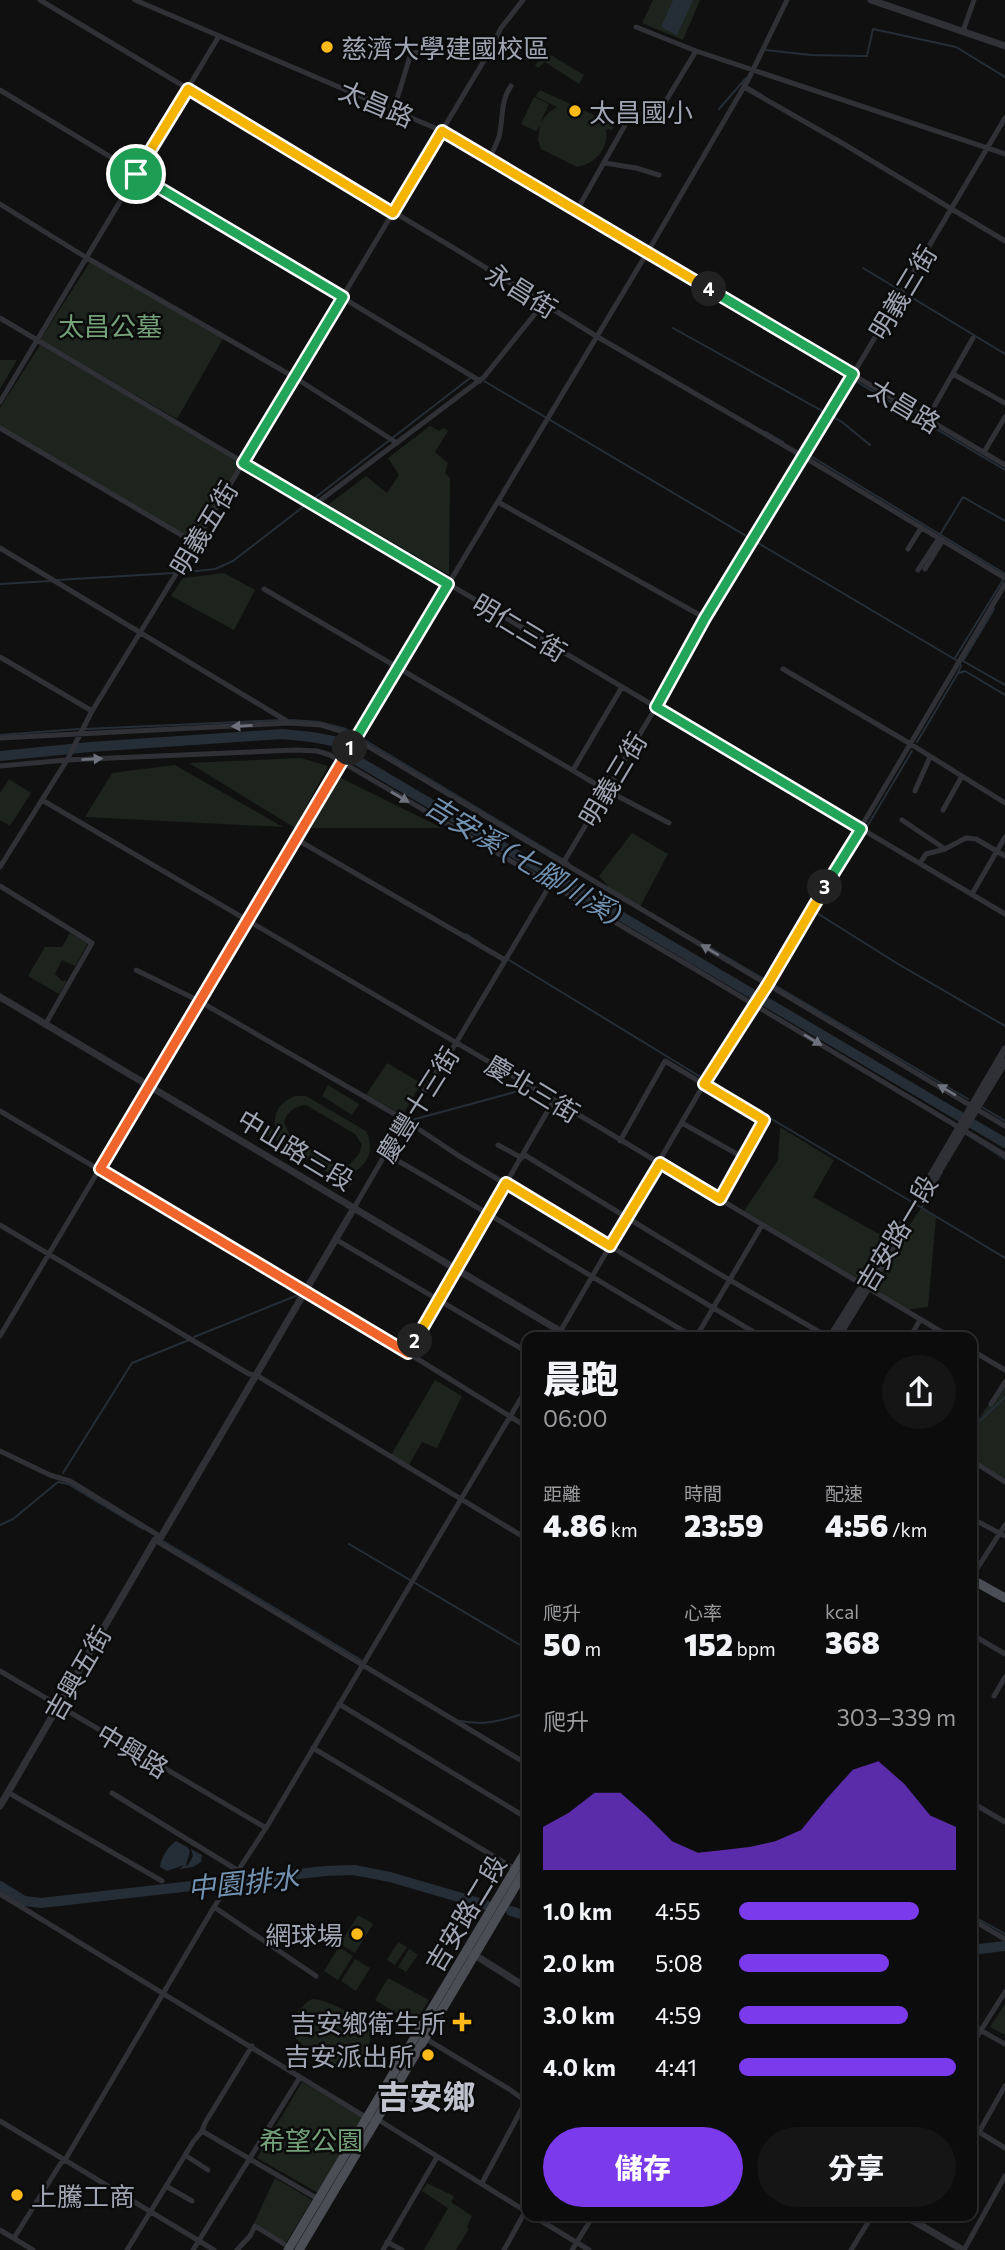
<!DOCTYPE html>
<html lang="zh-TW">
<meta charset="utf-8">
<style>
:root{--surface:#0c0c0d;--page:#151516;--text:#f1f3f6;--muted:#9a9b9d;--line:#2c2c2e;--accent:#7c3aed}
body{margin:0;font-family:Commissioner,"Noto Sans TC",sans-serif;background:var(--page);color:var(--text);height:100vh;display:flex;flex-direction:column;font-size:26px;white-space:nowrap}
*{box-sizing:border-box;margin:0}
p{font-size:23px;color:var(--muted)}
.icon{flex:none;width:38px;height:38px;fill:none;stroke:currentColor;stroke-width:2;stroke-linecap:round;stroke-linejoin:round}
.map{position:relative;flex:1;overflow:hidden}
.panel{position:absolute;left:522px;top:1332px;width:455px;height:889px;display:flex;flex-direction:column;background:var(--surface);border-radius:14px;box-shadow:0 2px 5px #0004,0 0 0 2px var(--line)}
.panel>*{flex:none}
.pin{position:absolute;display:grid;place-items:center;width:60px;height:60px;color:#fff;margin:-30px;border:4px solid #fff;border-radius:50%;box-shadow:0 2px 7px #0007}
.km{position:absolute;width:35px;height:35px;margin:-18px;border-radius:50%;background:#222;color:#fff;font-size:19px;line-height:35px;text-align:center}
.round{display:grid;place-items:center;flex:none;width:74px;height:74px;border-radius:37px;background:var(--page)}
.headline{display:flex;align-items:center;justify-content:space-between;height:119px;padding:0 21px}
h1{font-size:38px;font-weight:800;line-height:52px}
.stats{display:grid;grid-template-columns:repeat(3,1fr);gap:10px;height:119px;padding:7px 21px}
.stats div{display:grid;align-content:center}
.stats b{font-size:30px;font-weight:800}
.stats small{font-size:19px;font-weight:400}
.stats p{font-size:19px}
.chart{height:196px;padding:14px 21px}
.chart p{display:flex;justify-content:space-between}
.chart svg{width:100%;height:126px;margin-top:7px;fill:var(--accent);opacity:.7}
.cta{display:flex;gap:14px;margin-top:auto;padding:14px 21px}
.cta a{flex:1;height:80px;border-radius:42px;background:var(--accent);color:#fff;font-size:28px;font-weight:800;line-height:80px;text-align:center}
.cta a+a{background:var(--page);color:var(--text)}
ul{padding:0 21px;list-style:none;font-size:23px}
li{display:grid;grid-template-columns:112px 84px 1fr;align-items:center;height:52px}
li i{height:18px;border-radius:9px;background:var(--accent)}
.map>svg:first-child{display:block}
.green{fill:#1c241d;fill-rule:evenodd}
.water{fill:#252e36}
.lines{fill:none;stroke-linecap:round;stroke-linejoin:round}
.stream{stroke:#252e36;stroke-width:2}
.river{stroke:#252e36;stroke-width:10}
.minor{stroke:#303137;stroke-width:5}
.tertiary{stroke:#303137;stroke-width:7}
.primary{stroke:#4c4e56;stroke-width:9}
.oneway{fill:#6d717b}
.split-1-casing{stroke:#fff;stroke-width:14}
.split-2-casing{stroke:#fff;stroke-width:14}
.split-3-casing{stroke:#fff;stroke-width:14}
.split-4-casing{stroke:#fff;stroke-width:14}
.split-5-casing{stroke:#fff;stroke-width:14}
.split-1{stroke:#22a559;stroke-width:9}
.split-2{stroke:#f0652b;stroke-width:9}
.split-3{stroke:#f5b400;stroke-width:9}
.split-4{stroke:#22a559;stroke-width:9}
.split-5{stroke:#f5b400;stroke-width:9}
.poi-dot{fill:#ffba1a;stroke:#0b0b0c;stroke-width:2.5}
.labels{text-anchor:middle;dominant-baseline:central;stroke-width:5;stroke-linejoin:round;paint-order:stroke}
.poi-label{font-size:26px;fill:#9fa5b3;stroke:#0b0b0c;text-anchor:start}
.street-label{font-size:26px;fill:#9fa5b3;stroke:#0b0b0c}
.park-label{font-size:26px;fill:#74a179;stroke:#0b0b0c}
.water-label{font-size:28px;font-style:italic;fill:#7292b2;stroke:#0b0b0c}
.district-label{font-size:33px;font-weight:bold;fill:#c1c4cf;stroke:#0b0b0c}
</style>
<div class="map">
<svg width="1005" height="2250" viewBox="0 0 1005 2250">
<rect width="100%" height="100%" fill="#101011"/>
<!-- green -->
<path class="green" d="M653,0H700L683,40L642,23Z
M544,51L584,75L579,84L545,62L538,68L535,66Z
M540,90L615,125L612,130L606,129C609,149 596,163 577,167L541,149L538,140L540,125L536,131L521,124L534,97L549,104L540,123L549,112L557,107L535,96Z
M92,259L224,337L177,419L40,340Z
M40,345L241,463L195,541L0,426V408Z
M0,360H17L0,389Z
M430,426L439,431L444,428L448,431L435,452L448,463L445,473L450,478L449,575L328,505L366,476L387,493L399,475L388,458Z
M224,573L255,590L234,630L171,596L183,578Z
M301,758L328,766L295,828L189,763Z
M174,765H175L283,827L85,817L112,773Z
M339,777L442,828H309Z
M9,779L31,793L10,826L0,820V793Z
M632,833L668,854L640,907L613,892L599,876Z
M70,933L88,943L75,966L62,960L55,974L62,981H67L59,994L28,976L45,947H62Z
M387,1063L421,1083L403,1115L366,1095Z
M328,1085L359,1104L352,1115L322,1096Z
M295,1096H306L366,1131C376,1150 367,1169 346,1175L353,1181L350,1186L265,1134L269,1128L276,1132C272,1115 278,1103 295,1096ZM306,1105L355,1134L362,1145L359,1154L348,1166H338L291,1138L284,1122C287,1112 295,1106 306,1105Z
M780,1127L834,1160L813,1197L888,1239L864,1285L744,1211L778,1160Z
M921,1208L936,1217L928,1307L905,1310L868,1288Z
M435,1380L462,1396L437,1448L422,1442L409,1465L391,1455Z
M1005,1381V1480L971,1460V1430Z
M358,1915L373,1924L355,1953L340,1944Z
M398,1942L407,1947L395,1965L387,1960Z
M339,1947L353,1956L338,1980L324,1971Z
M409,1949L418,1955L406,1972L398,1967Z
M355,1959L370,1968L356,1991L341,1981Z
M388,1978L429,2000L414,2024L375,2000Z
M312,1999C328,1999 359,2017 371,2029C371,2050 362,2062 342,2068C330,2061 308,2051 298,2041C284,2026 298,2007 312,1999Z
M1005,2004V2035L990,2027Z
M302,2082L365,2119L320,2194L257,2158Z
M275,2178L312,2200L286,2243L254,2223Z
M427,2183L454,2196L451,2202L472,2216L467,2227L469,2229L456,2250H424L448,2208L422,2191Z"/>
<!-- water -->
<path class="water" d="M673,0H693L677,35L661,27Z
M176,1841L187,1847L190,1851L186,1866L188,1865L193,1856L191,1849L202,1855L201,1862L193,1867L180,1869L184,1865L167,1871L160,1867C161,1858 168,1846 176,1841Z"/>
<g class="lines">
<!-- stream -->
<path class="stream" d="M765,50L811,55L867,56L873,29L956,47L1005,77
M742,83L762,95
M719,109L746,78
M863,268L1005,354
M673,328L842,422L870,445
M812,355L1005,470
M484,381L956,660
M766,432L783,442
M809,455L1005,574
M941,533L963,497L1005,521
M179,573L215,569L233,561L470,378
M57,580L174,573
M0,584L51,581
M994,609L963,661L1005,685
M955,658L1003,580
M959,673L965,671L1005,695
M291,720L319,722L346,729L569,863
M85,729L282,720
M0,735L79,729
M917,742L958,673L961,666L960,664
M817,913L898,964L1005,1026
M466,934L480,943
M706,945L968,1099
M509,960L704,1079
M774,983L912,751
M709,1082L912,1202
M982,1107L1005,1121
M412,1120L515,1092
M966,1134L1005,1159
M917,1205L1005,1258
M922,1207L942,1172
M194,1337L298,1295
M971,1429L1005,1397
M63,1473L132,1363L189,1340
M0,1525L13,1519L58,1482L68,1484L143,1529
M163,1541L361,1660
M349,1544L527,1649
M460,1721C485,1726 502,1720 527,1713
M971,1915L1005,1934"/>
<!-- river -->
<path class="river" d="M0,756L90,747L282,734L312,737L333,741L358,761L1005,1143
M0,1886L24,1901L41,1903L325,1871L354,1870L390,1877L486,1905
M511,1911L527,1916
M971,1950L1005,1946"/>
<!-- minor -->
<path class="minor" d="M40,0L462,253L596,336L804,457L1005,578
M135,0L442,131L1005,465
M636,27L696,51L1005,154
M963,31L974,0
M744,87L842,143L1005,241
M0,90L480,381
M394,109L411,53L464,50L488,54
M489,159C493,150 499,141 500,132C503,116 501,100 511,86
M605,163L636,168L659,175
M0,204L87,258L294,377L397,443
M577,210L633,111L655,119L696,51
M0,318L1005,914
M953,374L1005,403
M0,402L219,36
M927,419L973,338
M0,428L195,543
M984,452L1005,417
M498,502L705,618
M314,505L484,377L543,304
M0,548L290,723
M908,549L921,528
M925,569L943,540
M918,570L939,538
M264,589L606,790L669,823
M0,657L92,711
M783,669L909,743L1005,803
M0,738L290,723L321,725L344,732L1005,1126
M0,766L67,760L295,750L317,751L330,755L688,965L1005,1155
M573,770L622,687
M915,791L930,757
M42,800L554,1100L950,1337
M943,810L962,776
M902,820L945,849
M296,839L505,960
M920,863L926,854L945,849L966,838L976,839L1005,856
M0,867L67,760L92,711L195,543L488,54L501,28L523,0
M0,886L92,943L45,1025
M972,894L1005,837
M136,970L199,1001L405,1120L459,1156L762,1337
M0,1111L408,1353L527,1427
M682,1123L744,1158
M620,1141L665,1061L764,1120L720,1199
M498,1145L522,1158
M386,1154C490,1213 590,1277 694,1337
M523,1154L711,1269L828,1337
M354,1208L405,1120L456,1043L656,707L705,618L804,457L1005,118
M0,1225L249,1374L256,1375L527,1539
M335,1239L527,1352
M0,1336L341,763L647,253L748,80L787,0
M557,1337L704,1084L768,984L1005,584
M696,1337L762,1225
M910,1337L920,1320
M971,1350L1005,1370
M408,1353L554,1100
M991,1404L1005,1382
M0,1451L50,1475L70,1481L161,1537
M971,1460L1005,1482
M971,1518L1005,1536
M155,1540L527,1764
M971,1578L1005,1525
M971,1634L1005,1654
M0,1671L266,1828
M994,1696L1005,1677
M339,1704L527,1818
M313,1748L515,1869
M9,1793L162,1881
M112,1793L237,1870
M971,1802L1005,1822
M0,1894L367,2118L377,2119L527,2212
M214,1907L316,1976
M971,1919L1005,1939
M971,2025L1005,2044
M423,2037L509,2089L527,2102
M252,2046L205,2123L202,2131L318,2199
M971,2046L1005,1992
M409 2094a7 7 0 1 1 14 0a7 7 0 1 1-14 0Z
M0,2121L214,2250
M971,2127L1005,2148
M979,2132L1005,2086
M185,2155L208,2170
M482,2183L527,2099
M166,2186L192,2201
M533,2216L589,2250
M0,2230L33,2250
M14,2238L61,2163L65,2160L214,1907L266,1828L527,1388
M387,2242L402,2250
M127,2250L193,2142L202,2131
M193,2250L300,2077
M237,2250L250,2236L255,2226L284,2244
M383,2250L437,2157
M504,2250L526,2210
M572,2250L593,2216
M851,2250L872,2216
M964,2250L1005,2176"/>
<!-- tertiary -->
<path class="tertiary" d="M871,0L1005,46
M0,997L570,1337
M933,1181L1005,1062
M830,1337L913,1206L1005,1049
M838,1337L898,1239
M0,1806L155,1540L161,1537L354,1208
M470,1952L527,1988
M905,2216L963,2250"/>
<!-- primary -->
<path class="primary" d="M971,1579L1005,1598
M288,2250L527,1849
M299,2250L527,1867"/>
</g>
<!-- one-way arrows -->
<defs><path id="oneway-solid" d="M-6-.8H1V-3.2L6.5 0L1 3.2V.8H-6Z" transform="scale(1.75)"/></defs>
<g class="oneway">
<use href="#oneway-solid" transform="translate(242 726) rotate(177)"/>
<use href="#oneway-solid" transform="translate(92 759) rotate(-3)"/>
<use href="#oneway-solid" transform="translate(400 797) rotate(30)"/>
<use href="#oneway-solid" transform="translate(710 950) rotate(-149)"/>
<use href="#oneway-solid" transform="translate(813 1040) rotate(31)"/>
<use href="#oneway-solid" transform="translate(947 1090) rotate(-149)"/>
</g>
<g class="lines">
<!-- split-1 casing -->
<g class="split-1-casing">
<path id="split-1" d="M136,174L343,297L243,463L448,584L350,748"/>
</g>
<!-- split-2 casing -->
<g class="split-2-casing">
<path id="split-2" d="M350,748L100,1169L408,1353L415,1341"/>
</g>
<!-- split-3 casing -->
<g class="split-3-casing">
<path id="split-3" d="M415,1341L506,1183L610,1246L660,1163L720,1199L764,1120L704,1084L768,984L825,887"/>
</g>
<!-- split-4 casing -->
<g class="split-4-casing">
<path id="split-4" d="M709,289L853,374L705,618L656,707L861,829L825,887"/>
</g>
<!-- split-5 casing -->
<g class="split-5-casing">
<path id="split-5" d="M136,174L188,89L393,213L442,131L709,289"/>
</g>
<!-- split-1 -->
<use href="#split-1" class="split-1"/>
<!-- split-2 -->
<use href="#split-2" class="split-2"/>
<!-- split-3 -->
<use href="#split-3" class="split-3"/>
<!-- split-4 -->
<use href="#split-4" class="split-4"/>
<!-- split-5 -->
<use href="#split-5" class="split-5"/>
</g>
<!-- markers -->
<g class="poi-dot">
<circle cx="327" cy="47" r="7"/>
<circle cx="575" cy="111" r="7"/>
<circle cx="357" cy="1934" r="7"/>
<path d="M458.5 2011.5h7v7h7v7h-7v7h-7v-7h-7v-7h7z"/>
<circle cx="428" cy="2055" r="7"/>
<circle cx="17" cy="2195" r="7"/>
</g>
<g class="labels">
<!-- poi labels -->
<g class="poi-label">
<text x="341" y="47">慈濟大學建國校區</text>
<text x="589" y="111">太昌國小</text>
<text x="343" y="1934" text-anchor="end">網球場</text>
<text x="446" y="2022" text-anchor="end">吉安鄉衛生所</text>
<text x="414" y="2055" text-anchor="end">吉安派出所</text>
<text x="31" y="2195">上騰工商</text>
</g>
<!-- street labels -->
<g class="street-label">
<text transform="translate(377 103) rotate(23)">太昌路</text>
<text transform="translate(522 290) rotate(32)">永昌街</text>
<text transform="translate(902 292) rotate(-59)">明義三街</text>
<text transform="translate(905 405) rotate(31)">太昌路</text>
<text transform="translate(203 528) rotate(-59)">明義五街</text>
<text transform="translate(520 627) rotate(31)">明仁三街</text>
<text transform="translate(612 779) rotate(-59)">明義三街</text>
<text transform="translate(533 1088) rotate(31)">慶北三街</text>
<text transform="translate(417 1104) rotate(-58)">慶豐十三街</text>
<text transform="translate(296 1149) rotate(31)">中山路三段</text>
<text transform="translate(896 1233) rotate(-59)">吉安路一段</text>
<text transform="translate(77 1673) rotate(-60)">吉興五街</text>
<text transform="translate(133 1750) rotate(31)">中興路</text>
<text transform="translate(465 1913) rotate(-59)">吉安路二段</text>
</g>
<!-- park labels -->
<g class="park-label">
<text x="110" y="325">太昌公墓</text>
<text x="311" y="2139">希望公園</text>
</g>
<!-- water labels -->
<g class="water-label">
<text transform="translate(524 859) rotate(31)">吉安溪 (七腳川溪)</text>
<text transform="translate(243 1882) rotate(-6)">中園排水</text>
</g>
<!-- district labels -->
<g class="district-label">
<text x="426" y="2095">吉安鄉</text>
</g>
</g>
</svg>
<div class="pin" style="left:136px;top:174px;background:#1e9e55"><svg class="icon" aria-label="arrive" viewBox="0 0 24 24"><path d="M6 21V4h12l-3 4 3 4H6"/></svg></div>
<b class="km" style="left:350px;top:748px">1</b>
<b class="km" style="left:415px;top:1341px">2</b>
<b class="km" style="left:825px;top:887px">3</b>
<b class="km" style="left:709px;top:289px">4</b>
<section class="panel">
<div class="headline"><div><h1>晨跑</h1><p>06:00</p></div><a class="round"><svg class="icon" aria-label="share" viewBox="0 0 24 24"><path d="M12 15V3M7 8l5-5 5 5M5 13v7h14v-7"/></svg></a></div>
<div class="stats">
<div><p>距離</p><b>4.86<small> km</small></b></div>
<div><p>時間</p><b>23:59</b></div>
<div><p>配速</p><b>4:56<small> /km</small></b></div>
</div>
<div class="stats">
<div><p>爬升</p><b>50<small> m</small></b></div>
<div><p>心率</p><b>152<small> bpm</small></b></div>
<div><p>kcal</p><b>368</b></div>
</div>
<div class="chart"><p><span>爬升</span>303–339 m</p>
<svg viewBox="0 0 160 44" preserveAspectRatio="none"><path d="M0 44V29L10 24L20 17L30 17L40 25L50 34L60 38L70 37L80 36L90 34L100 30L110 19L120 9L130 6L140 14L150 25L160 29V44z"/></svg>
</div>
<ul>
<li><b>1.0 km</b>4:55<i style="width:83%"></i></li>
<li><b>2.0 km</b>5:08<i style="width:69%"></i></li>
<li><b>3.0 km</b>4:59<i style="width:78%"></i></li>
<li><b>4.0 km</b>4:41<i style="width:100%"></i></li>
</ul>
<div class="cta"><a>儲存</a><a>分享</a></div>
</section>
</div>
